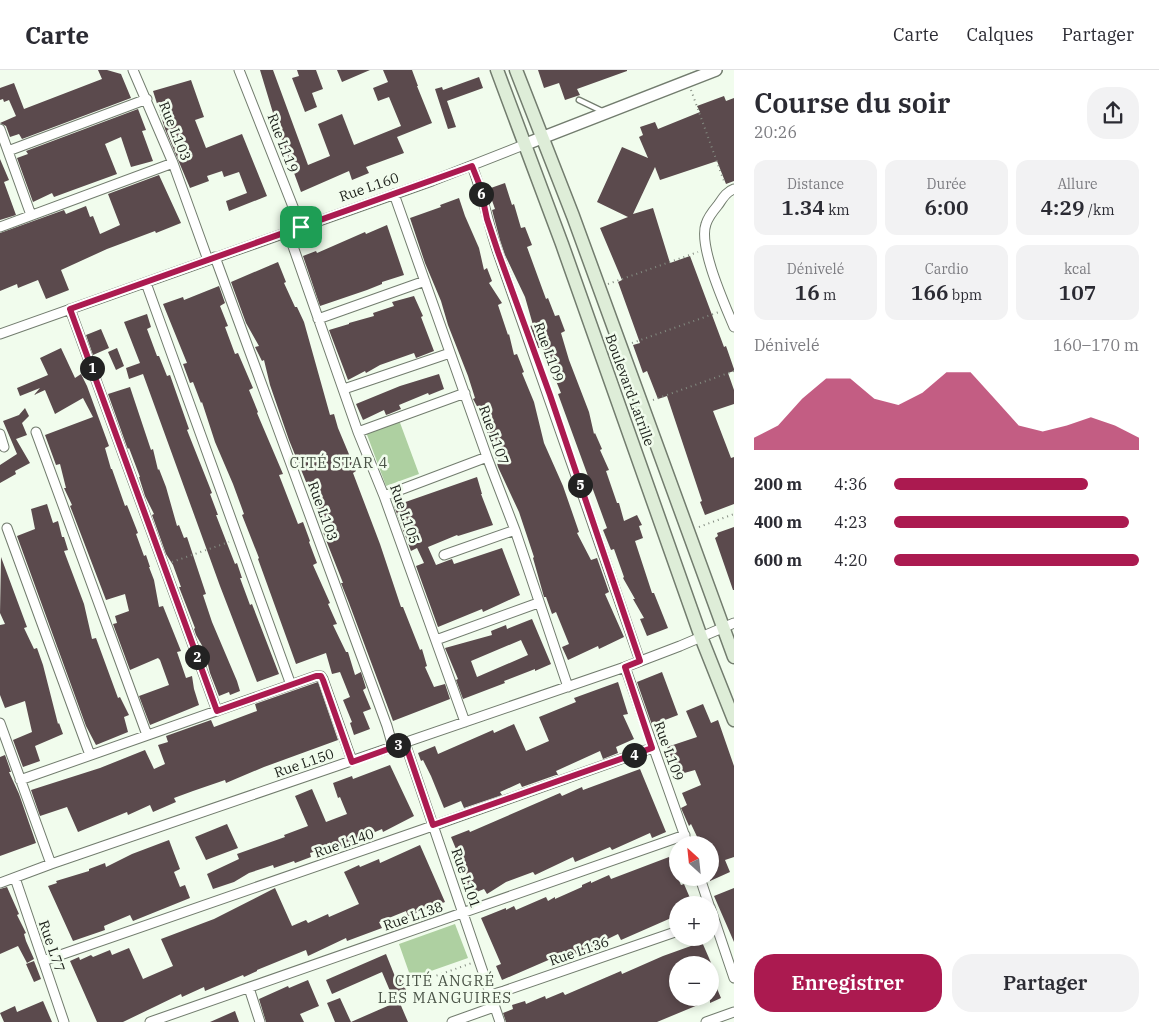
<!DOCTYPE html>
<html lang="fr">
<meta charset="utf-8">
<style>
:root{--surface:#fff;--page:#f2f2f3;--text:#2b2b33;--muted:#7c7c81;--line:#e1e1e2;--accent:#ab1a50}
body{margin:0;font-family:"IBM Plex Serif",serif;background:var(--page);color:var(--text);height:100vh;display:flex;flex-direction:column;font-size:19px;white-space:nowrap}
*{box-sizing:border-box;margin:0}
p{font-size:16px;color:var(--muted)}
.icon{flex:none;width:28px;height:28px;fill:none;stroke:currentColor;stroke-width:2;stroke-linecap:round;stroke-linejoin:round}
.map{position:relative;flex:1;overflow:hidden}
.side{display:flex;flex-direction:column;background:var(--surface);width:425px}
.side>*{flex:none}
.needle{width:32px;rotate:333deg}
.fabs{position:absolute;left:669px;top:766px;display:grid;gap:10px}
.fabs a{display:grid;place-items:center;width:50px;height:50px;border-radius:50%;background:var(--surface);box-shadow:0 2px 8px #0003;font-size:25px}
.pin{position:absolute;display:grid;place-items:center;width:42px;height:42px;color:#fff;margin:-21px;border-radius:10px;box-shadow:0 2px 8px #0006}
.km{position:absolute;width:25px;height:25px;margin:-12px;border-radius:50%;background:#222;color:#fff;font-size:14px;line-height:25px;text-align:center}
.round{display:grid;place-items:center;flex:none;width:52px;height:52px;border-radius:20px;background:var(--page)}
.head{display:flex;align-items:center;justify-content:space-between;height:85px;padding:0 20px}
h1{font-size:28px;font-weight:600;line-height:38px}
.stats{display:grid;grid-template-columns:repeat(3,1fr);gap:8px;height:85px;padding:5px 20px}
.stats div{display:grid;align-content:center;border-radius:12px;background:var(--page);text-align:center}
.stats b{font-size:21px;font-weight:600}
.stats small{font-size:14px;font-weight:400}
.stats p{font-size:14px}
.chart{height:140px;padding:10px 20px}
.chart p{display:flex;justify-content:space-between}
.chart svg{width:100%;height:90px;margin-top:5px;fill:var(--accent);opacity:.7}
.button{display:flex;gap:10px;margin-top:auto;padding:10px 20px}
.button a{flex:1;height:58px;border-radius:20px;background:var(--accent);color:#fff;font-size:20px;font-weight:600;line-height:58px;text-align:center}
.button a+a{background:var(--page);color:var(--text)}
ul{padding:0 20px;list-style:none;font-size:16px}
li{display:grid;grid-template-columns:80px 60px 1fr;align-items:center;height:38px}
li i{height:12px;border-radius:6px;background:var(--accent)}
header{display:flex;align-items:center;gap:30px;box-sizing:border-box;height:70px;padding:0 25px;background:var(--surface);border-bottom:1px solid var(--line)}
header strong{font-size:24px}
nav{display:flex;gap:28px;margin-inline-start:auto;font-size:18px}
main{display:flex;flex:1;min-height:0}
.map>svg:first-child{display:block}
.green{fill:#aed0a1}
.building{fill:#5b4a4d;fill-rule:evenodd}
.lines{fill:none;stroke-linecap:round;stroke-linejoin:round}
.service-casing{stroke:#727c6e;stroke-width:7}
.minor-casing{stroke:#727c6e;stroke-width:11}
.tertiary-casing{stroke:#727c6e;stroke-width:14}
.secondary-casing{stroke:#727c6e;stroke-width:15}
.path{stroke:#838b80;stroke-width:2;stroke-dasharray:1 4;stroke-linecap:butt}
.service{stroke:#fff;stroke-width:4.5}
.minor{stroke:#fff;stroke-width:9}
.tertiary{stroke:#fff;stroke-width:11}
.secondary{stroke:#deedd8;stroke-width:12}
.route-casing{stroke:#fff;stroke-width:10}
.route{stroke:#ab1a50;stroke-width:6}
.labels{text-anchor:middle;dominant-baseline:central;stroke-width:5;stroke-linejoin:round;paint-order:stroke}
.street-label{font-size:14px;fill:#1a1e18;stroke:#f1fced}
.neighbourhood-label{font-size:15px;letter-spacing:1px;fill:#4b5448;stroke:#f1fced}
</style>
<header>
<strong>Carte</strong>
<nav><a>Carte</a><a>Calques</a><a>Partager</a></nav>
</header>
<main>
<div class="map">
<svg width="734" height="952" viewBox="0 0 734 952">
<rect width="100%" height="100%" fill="#f1fced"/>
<!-- green -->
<path class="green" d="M399,350L419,404L386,416L366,362Z
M455,854L468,888L411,908L399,874Z"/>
<!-- building -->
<path class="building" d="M98,0H107L121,4L131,28L22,69L19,64L10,67L6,56L0,53L16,46L9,30L4,32L3,29L0,30V18L14,13L24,39L102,9Z
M260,0H273L308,95L330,86L318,54L342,44L354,75L401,56L389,27L378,31L373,18L388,12L383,0H412L418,16H417L432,53L397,67L404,83L366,97L369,103L352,110L349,101L301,122L272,43H273Z
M297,0H316L323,19L312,23L317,37L305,42L292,8L299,6Z
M337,0H370L342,12Z
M538,0H627V1L577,19L580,25L565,30L559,13L544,18Z
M479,7L483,18L447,31L456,57L448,59L435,19L442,17L443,20Z
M191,10L204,47L195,50L206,78L242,64L267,126L229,141L226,131L247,123L239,102L224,107L222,101L207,106L209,111L190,118L165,59L153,21Z
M724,26L726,31L734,28V111L726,114L717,91L660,110L655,97L633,144L653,138L670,193L690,186L724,277L726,276L734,299V301L728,303L734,320V334L713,341L731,388L734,387V434L705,445L700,432L702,431L667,326L658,329L647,301L643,303L633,275L640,273L618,212L622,210L600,158L628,147L597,132L622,77L648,88L639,67L643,65L640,57L655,52L658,59L700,42L697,36Z
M138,39L146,60L142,61L153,91L131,97L121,67L105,74L117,104L73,120L54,127L52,123L33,132L17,88L28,84L26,81Z
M0,89L9,110L4,112L16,145L0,150Z
M159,105L181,153L156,163L155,161L107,179L61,200L69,220L46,229L38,210L18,218L17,214L0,221V163L64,140L66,144L86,136L90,147L93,146L100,164L120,155L108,124Z
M505,113L512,135L514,134L521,158L525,157L532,175L527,177L546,229L548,228L555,246L559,245L565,261L561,263L569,290L589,342L594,364L595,363L602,379L600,380L609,400L606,401L617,433H619L624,451L637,445L642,455L639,456L643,468L635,471L652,523H654L668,558L647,566L640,549L644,548L633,529H635L623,508L624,507L614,479L611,480L603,460L607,458L558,324L561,323L542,277L538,278L530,256L533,255L525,227L505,185L500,170L492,140L495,139L488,119Z
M459,128L465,146L479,178L484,200L487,198L492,211L489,213L502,233L498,235L508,265L509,264L514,285L517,284L524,302L522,303L534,332L544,373L563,416L579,462L577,463L591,490L597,488L609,522L605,524L624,567L599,579L598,576L568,590L562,577L569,574L556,542L552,544L546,527H544L533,488L534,487L519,442L498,397L490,366H488L483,347L473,329L475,328L468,306L448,255L441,231L425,193L410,148L441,137L440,135Z
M387,155L404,205L382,212V214L367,220L320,236L303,186L316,181L317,183L365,162L366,164Z
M278,192L286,212L284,213L295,237H297L304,252L330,345L334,344L338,358L356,401L353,403L380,474L401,537H403L420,580L422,579L427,596L425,597L434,617L445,614L450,629L393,651L349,533L341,513H343L324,465L317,439L289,370L270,315L264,290L262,291L255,277L259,276L246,253L231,212Z
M219,216L225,233L220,236L228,256L225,257L235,284L238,283L253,318L249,320L258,342L257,343L283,404L279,405L298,454L303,452L310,471L309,472L317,493L313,495L330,533L328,534L337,554L333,555L346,582H348L355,605L361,602L366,618L363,620L371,639L363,642L370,659L354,665L350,653L352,652L343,630L350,627L340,602L332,604L326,583L296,594L258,489L259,488L242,445L244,444L233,414L215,372L202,332L201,333L193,312L190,313L183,294L187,293L163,234L183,227L184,230Z
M414,226L423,246L421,247L434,281L416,288L414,283L380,295L366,303L365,301L348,310L329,260L349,254V253L374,246L373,243L394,236L392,232Z
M147,244L151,257L147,259L157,286H159L167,306L170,305L189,359L187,360L212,423L210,424L218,445H216L235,494L237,493L242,508H240L250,535L252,534L279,604L257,612L220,516L143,304L129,309L126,298L140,293L124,252Z
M101,259L109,278L93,285L86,265Z
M61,278L75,308L81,304L87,316L109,376L105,378L111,399H112L125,436L127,435L138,463L136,464L144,486L146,485L150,497H149L154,510L159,537L163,536L181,581L177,582L186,608L192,606L194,619L199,635L150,655L139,626L169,615L160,590L158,588L130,600L113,554L117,553L115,546L129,541L125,524L106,530L72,441L70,436L72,435L64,418H66L60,394L56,395L45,365L93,347L83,328L55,344L45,320L34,325L40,318L20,326L17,318L48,305L40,288Z
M117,278L124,296L116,300L108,282Z
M439,304L444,319L429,325L428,323L399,335L401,339L389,344L386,345L384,340L363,350L356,334L400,316Z
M130,317L151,380L153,379L158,400L159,399L166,417L177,456L179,455L184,468L187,467L206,524L203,525L212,552L237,611L240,621L230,625L229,622L219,626L210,603L204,579L196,565L194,559L195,558L179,517H181L173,495L166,484L152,445L154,444L145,426L139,407H140L129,378L128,379L127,377L108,324Z
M25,338L29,346L22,353L27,365L16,369L30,393L15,401L16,404L0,413V395L17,384L3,351L19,345Z
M477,407L482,424H481L493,455L458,466L457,465L428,477L436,495L452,489L454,494L502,478L520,525L483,542L482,539L438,557L416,496L424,493L417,478L411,481L394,436Z
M47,434L53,453L58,451L62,467H64L68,480L64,481L84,534L92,569L96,568L118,628L120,627L129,645L124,647L128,662L96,675L86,656L17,466L35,459L31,439Z
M734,457V520H733L715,468L718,466L717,463Z
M1,487L27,557L24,558L34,579L37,578L43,595L58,654L59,653L63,664L35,676L40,691L23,697L13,670L32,662L25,631L5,638L0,625V555L5,554L0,543Z
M532,549L551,594L535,601V599L504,611L505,613L463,629L456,610L458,609L445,578L492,565L491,561L506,555L507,559ZM521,570L528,585L477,607L471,591Z
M662,602L678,645L652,655L637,612Z
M318,612L338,670L264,697L226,713L225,710L193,721L174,728L176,732L153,742L150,735L128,745L127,742L78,762L67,737L40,746L31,720L100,698L145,680L154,699L165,694L158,675L168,672L166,666L211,650L214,657L257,641L255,634Z
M618,612L628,644L623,645L634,669L616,677L618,683L603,689L600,681L556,701L558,705H556L522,717L520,713L500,722L502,725L464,738L461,731L444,738L431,706L423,690L421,691L418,683L435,676L438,684L493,660L494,663L514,654L526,681L549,671L539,647L576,632L574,628Z
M703,634L711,653L718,650L734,696V787L725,790L730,802L710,811V775H701L691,754L689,756L681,738L687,735L682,723L701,715L695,700L677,705L667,677L697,667L686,641Z
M5,685L11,702H9L19,724L36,773L0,786V687Z
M390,695L414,746L383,762L382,759L336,779L335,775L310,783L311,787L295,793L294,791L274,798L273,795L249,803L234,812L213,819L207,804L239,789L237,784L285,767L284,765L308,756L295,726L312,719L326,752L347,744L340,727L338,728L333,713L352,706L353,709Z
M640,699L666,762L652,768L650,763L612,780L610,777L575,792L573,787L535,805L533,802L506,812L487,824L484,819L472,824L466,812L469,810L451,767L469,760L470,762L560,723L562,726L582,717L583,720Z
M227,754L238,778L206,790L195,767Z
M169,770L180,799L174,802L180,817L185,815L190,828L133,851L130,845L104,856L105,860L73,871L48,816L57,813L56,811L89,801V799L105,793L106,797L132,784Z
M420,775L445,832L408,846L406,841L379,852L382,858L347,871L346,868L308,886L306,880L257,900V901L244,907L243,905L205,921L204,917L182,927L181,924L123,952H97L70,891L79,887L80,890L91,885L93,887L110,880L112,885L129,878L143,909L173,896L161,869L214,849L275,818L292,856L306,850L308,853L328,844L329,847L359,834L344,802L359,795L360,797L379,789L380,793Z
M669,787L681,815L684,814L693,835H678V845L621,870L618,864L581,882L562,889L560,885L502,910L496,896L501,894L481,848L506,838V840L514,836L516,840L546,827L548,831L555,827V829L582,817V815L591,811V813L609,805L611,809Z
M7,817L19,844L17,845L26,863L24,864L26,871L34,889L27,893L18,876L0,884V819Z
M734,818V872L714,826Z
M702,872L712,895H678V928H710V902L721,928L710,933V930L657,952H506L503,943L513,939L512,935L525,931L526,934L545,926L546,929L563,922L565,925L621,901L622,904L663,886Z
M386,884L396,909L400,907L407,922L393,928L382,902L332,924L326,910Z
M34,891L41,909L34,912L26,894Z
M308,910L319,936L300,944L304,952H266L259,929L288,916L289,918Z
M340,928L351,952H335L327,933Z
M43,931L52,952H4L0,943L15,936L17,942Z
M399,931L408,952H351Z
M235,941L239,952H210Z"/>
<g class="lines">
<!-- service casing -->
<g class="service-casing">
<path id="service" d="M579,30L604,42"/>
</g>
<!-- minor casing -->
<g class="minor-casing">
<path id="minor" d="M133,0L173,93L208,190
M239,0L301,157
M0,59L31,145
M8,81L147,29
M472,96C483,124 488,154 498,183C546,318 593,455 640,591
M734,119C726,122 723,128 718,135C713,141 708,147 706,154C698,176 725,235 734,257
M394,124L487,387L515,460L568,617
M0,157L173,93
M288,162L358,362L384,426L465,652
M215,187L387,656L393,677
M146,213L291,615
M70,239L217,641
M318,249L425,211
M0,264L432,111L526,74
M344,319L450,283
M36,362L147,665
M358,362L465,323
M0,364L4,377
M384,426L487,387
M7,458L90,685
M444,485L515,460
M436,570L538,533
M625,597L688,775
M0,653L51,794
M405,673L500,952
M20,710L316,606H321L323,609L352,691
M15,808L64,952
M700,808L709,835
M0,813L51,794L625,597L680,576L734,553
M710,837L734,908
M43,891L424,759L652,678
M249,918L260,952
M490,925L504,921L678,861
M150,952L685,765
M452,952L494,937
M706,952L734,942"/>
</g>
<!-- tertiary casing -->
<g class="tertiary-casing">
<path id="tertiary" d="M526,74L716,0"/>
</g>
<!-- secondary casing -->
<g class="secondary-casing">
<path id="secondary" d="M497,0L562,174L701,567L734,650
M516,0L573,146L734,587"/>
</g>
<!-- path -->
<path class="path" d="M691,20L725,114
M608,214L698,182
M632,273L719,242
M653,330L734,301
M699,457L734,444
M172,492L229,472
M413,914L472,893"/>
<!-- service -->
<use href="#service" class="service"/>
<!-- minor -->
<use href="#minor" class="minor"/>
<!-- tertiary -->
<use href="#tertiary" class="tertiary"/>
<!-- secondary -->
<use href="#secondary" class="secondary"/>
</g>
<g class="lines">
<!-- route casing -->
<g class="route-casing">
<path id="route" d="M472,96L480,116L487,149L498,182L550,325L640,591L625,597L652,678L433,755L405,673L352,692L323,610L321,606H316L217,641L70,239Z"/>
</g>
<!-- route -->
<use href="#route" class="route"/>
</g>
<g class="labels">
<!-- street labels -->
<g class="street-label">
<text transform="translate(175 61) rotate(68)">Rue L103</text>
<text transform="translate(283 73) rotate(69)">Rue L119</text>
<text transform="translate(369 117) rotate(-19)">Rue L160</text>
<text transform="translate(549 282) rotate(70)">Rue L109</text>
<text transform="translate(630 320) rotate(70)">Boulevard Latrille</text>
<text transform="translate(494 365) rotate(70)">Rue L107</text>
<text transform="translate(323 441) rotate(70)">Rue L103</text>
<text transform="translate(405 444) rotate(70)">Rue L105</text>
<text transform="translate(669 681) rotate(70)">Rue L109</text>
<text transform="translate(304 693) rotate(-19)">Rue L150</text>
<text transform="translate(344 773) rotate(-19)">Rue L140</text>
<text transform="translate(466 808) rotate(71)">Rue L101</text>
<text transform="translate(413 846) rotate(-19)">Rue L138</text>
<text transform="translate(52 876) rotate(71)">Rue L77</text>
<text transform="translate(579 881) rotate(-19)">Rue L136</text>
</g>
<!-- neighbourhood labels -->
<g class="neighbourhood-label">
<text x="339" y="392">CITÉ STAR 4</text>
<text x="445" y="910">CITÉ ANGRÉ<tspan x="445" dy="17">LES MANGUIRES</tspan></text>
</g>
</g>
</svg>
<div class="fabs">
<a><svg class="needle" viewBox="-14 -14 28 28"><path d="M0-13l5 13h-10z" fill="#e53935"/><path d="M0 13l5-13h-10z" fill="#7c7c81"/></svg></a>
<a>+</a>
<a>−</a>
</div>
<div class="pin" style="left:301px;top:157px;background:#1e9e55"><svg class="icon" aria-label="arrive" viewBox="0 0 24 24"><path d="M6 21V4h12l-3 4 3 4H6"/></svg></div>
<b class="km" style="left:92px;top:298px">1</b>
<b class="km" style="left:197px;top:587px">2</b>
<b class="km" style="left:398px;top:675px">3</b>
<b class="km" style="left:634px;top:685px">4</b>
<b class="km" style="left:580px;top:415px">5</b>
<b class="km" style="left:481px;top:124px">6</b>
</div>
<section class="side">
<div class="head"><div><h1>Course du soir</h1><p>20:26</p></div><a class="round"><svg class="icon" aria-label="share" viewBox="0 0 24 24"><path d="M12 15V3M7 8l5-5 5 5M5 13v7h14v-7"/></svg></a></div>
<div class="stats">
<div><p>Distance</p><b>1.34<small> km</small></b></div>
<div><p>Durée</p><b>6:00</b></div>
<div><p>Allure</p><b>4:29<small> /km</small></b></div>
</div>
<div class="stats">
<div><p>Dénivelé</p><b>16<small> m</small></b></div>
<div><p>Cardio</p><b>166<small> bpm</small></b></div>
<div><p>kcal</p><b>107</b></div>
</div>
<div class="chart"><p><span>Dénivelé</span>160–170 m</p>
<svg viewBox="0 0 160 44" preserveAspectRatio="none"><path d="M0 44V38L10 32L20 19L30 9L40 9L50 19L60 22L70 16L80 6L90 6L100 19L110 32L120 35L130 32L140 28L150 32L160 38V44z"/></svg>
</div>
<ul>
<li><b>200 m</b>4:36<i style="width:79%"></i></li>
<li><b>400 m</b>4:23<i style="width:96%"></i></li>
<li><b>600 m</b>4:20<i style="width:100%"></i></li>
</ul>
<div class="button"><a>Enregistrer</a><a>Partager</a></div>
</section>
</main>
